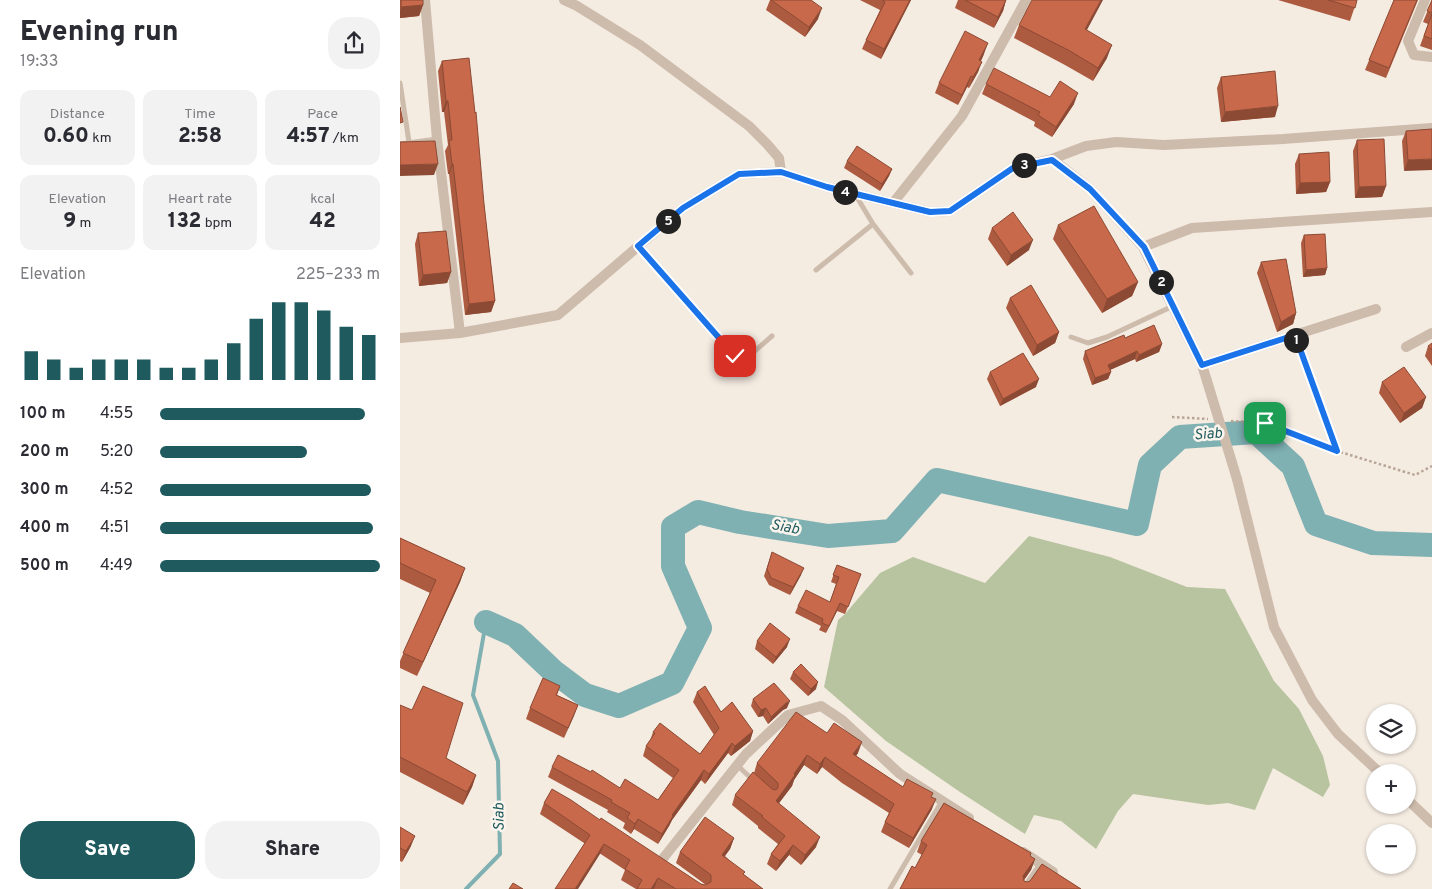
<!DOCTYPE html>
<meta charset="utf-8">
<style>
:root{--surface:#fff;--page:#f2f2f3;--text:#2b2b33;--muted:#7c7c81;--accent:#1f5a5e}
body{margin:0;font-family:Overpass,sans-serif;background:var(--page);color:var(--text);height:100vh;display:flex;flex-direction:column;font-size:19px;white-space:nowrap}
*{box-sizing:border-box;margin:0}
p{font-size:16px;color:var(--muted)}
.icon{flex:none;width:28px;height:28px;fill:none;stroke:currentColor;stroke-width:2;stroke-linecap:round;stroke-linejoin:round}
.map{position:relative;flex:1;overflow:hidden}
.sheet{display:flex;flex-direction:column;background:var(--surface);width:400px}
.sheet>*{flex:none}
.fabs{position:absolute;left:966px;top:704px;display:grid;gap:10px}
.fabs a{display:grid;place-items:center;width:50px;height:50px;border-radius:50%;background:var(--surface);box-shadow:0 1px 4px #0004;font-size:25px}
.pin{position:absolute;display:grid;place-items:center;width:42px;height:42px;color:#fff;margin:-21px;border-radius:10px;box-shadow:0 2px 8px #0006}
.km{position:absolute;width:25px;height:25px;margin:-12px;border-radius:50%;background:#222;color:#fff;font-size:14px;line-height:25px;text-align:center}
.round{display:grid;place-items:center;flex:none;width:52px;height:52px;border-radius:20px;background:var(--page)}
.overview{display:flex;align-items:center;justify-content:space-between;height:85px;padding:0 20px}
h1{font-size:28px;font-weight:800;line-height:38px}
.figures{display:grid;grid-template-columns:repeat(3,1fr);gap:8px;height:85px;padding:5px 20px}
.figures div{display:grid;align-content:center;border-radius:12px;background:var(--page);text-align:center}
.figures b{font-size:21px;font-weight:800}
.figures small{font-size:14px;font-weight:400}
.figures p{font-size:14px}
.chart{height:140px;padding:10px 20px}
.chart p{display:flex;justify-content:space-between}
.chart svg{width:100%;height:90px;margin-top:5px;stroke:var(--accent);stroke-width:6}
.cta{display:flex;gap:10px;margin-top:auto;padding:10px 20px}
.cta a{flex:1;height:58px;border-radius:20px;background:var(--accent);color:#fff;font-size:20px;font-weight:800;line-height:58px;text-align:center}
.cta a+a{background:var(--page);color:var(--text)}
ul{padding:0 20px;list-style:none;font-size:16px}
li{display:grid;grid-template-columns:80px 60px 1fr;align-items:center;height:38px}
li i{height:12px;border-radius:6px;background:var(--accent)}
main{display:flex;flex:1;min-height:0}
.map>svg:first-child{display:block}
.green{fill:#b8c4a0}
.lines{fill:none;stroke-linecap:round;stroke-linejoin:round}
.stream{stroke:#7fb0b2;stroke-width:4}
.river{stroke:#7fb0b2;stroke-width:24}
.path{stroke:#b9a596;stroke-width:2.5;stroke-dasharray:2.5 2.5;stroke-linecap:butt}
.lane{stroke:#cdbbac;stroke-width:5}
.street{stroke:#cdbbac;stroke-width:10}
.street-bridge{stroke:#cdbbac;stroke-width:10}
.wall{fill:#ac5a40}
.shaded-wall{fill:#8c4a34}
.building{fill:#c8694b;stroke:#8c4a34}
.route-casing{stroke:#fff;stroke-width:10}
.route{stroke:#1a73e8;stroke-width:6}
.labels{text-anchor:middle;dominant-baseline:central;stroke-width:5;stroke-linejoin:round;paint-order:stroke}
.water-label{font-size:15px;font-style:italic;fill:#1f5a5e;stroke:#fbf5ee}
</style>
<main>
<section class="sheet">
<div class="overview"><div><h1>Evening run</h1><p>19:33</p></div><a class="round"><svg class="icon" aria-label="share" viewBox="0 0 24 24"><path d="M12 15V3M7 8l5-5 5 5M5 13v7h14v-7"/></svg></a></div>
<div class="figures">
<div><p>Distance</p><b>0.60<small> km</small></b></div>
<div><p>Time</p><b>2:58</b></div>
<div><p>Pace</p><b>4:57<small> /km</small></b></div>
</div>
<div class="figures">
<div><p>Elevation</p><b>9<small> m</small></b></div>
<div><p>Heart rate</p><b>132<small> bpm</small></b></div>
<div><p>kcal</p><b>42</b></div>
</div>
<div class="chart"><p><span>Elevation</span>225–233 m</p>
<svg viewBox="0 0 160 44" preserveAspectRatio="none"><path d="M5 44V30M15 44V34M25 44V38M35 44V34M45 44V34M55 44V34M65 44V38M75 44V38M85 44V34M95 44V26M105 44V14M115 44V6M125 44V6M135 44V10M145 44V18M155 44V22"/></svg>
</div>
<ul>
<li><b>100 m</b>4:55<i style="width:93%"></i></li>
<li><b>200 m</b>5:20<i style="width:67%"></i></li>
<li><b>300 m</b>4:52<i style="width:96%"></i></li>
<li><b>400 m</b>4:51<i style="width:97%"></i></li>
<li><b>500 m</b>4:49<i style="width:100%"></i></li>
</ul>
<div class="cta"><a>Save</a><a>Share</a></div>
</section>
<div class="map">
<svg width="1032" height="889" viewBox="0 0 1032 889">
<rect width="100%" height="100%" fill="#f4ebe1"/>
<!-- green -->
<path class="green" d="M629,536L710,557L787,587L825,589L874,681L899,709L923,756L930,785L923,797L873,768L855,810L828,803L808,805L733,794L718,811L696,849L661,821L634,815L625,834L560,792L486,741L424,687L438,620L445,614L480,573L513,557L585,583Z"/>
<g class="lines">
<!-- stream -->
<path class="stream" d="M66,889L100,854L98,761L73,695L86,622"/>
<!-- river -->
<path class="river" d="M86,622L115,635L153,671L185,695L219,706L272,683L300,628L273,566V527L298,512L340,522L428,536L492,531L537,480L737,524L750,465L780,437L856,432L893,466L916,524L973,543L1032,545"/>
<!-- path -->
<path class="path" d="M898,344L937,451
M772,417L808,419
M831,421L865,423L937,451L1015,475L1032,466"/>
<!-- lane -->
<path class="lane" d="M0,83L9,142
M0,144L37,139
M473,224L511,273
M238,246L335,356L343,359L349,356L372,336
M416,270L473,224L455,194
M671,337L688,343L707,337L773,306
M337,765L354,781
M490,889L542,801
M623,889L640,864"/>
<!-- street -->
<path class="street" d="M25,0L37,139L60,333
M164,0L177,6L240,45L349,126L367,144L379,158L381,172
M1025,0L1008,41L1014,55L1032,57
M652,159L686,146L716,142L764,145L883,139L1032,128
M493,203L562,116L626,0
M743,247L792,228L1032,212
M0,338L60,333L158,315L283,208L339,174L381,172L427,187L530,212L550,211L613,168L652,159L690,189L743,247L802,365L807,381
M1006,347L1032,333
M802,365L976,309
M837,479L874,627L912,700L938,734L979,772
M1008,800L1032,823
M623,852L653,872
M261,861L346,754L388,715L421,706L442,720L500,774L569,818"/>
<!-- street-bridge -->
<path class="street-bridge" d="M807,381L837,479"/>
</g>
<!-- wall -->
<path class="wall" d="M0,0H23V5L19,16L0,18Z
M370,0H411L418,19L405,37L366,10Z
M460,0H511L481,59L462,49L466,40L480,10Z
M558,0H606L603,11L594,28L555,8Z
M878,0H957L950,21Z
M994,0H1018L986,78L965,70Z
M1032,0V50L1020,46L1028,24L1023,22Z
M619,25L687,30L707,58L693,81L665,65L614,38Z
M584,54L581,61L578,72L569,88L567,87L558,105L535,93L539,83Z
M42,61L84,204L95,301L91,312L65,315L49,174H48L45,151L48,145L44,112H42L38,71Z
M821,77L875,117L821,122L817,88Z
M586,84L650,97L674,104L652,137L634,126L635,122L582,94Z
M1032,129L1004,171L1002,141L1006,131Z
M957,140L986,186L982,197L955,198L953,151Z
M899,154L930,182L926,192L896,194L895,164Z
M447,161L492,169L489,176L480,191L444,168Z
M658,225L738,282L732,296L702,313L653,239Z
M592,228L629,250L607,266L588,239Z
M18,233L51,272L47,283L19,286L15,244Z
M904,235L927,268L925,275L903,277L901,243Z
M861,262L896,313L893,324L877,332L857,273Z
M610,298L659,332L655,343L633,356L606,308Z
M725,338L762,344L759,352L736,362L735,359L710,370L711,372L708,379L692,385L683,359L685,351Z
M1028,346L1032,350V366L1025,356Z
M590,372L636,387L600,406L587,379Z
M982,382L1026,397L1022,408L1000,423L979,393Z
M0,538L65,568L60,582L17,676L0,668V661L30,593L0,579Z
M372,552L401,575L390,595L369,585L364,576Z
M437,565L461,574L445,614L437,611L426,633L419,630L421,626L395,613L398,606L430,602L436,584L431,582Z
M357,641L387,647L373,664L355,649Z
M393,672L416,689L408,696L390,679Z
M160,686L157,695L178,705L164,738L126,719L130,708Z
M297,692L321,712L353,731L350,741L331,756L328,753L305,784L301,780L272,820L269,826L258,844L234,829L231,834L223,828L225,823L207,812L208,810L148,777L152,767L258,800L273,778L243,756L246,746L250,741L253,732L300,754L314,735L293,702Z
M353,699L387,708L383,710L368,724L363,716L358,717L351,706Z
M0,705L46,758L76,775L72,787L63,805L0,772Z
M427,733L458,753L456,756L503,787L532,797V809L509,848L481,832L485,822L489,813L442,783L422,767L417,774L404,765L394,780L392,786L379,803L416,847L401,865L389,855L376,871L367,864L371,854L378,844L358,828V826L332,805L335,795L354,773L357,763Z
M144,803L200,820L301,884L305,885H306L276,863L280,852L334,838L330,849L325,856L344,875L363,889H236L221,880L225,870L140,814Z
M544,803L631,853L630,856L635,859L631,870L624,880V881L627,882L630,881L642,864L681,889H500L512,866L515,868L522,855L517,852L521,841Z
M0,827L11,846L2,862L0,861Z"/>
<!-- shaded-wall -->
<path class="shaded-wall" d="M510,0H511L481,59L484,49Z
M606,0L603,11L594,28L598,17Z
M701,0H703L680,43L685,29Z
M23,5L19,16L0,18V11L1,7Z
M422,8L418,19L405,37L409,27Z
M588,43L584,54L576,71L579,60Z
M712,45L707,58L693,81L698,68Z
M582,62L578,72L569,88L573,77Z
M571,76L567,87L558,105L562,95Z
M678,93L674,104L652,137L656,127Z
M46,101H48L44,112H42Z
M878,106L875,117L821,122L825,112Z
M1032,159V170L1004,171L1008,160Z
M38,164L34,175L0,176V165Z
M52,164H53L49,174H48Z
M492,169L489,176L480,191L482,184Z
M930,182L926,192L896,194L900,183Z
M986,186L982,197L955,198L959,187Z
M633,240L629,250L607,266L611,255Z
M927,268L925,275L903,277L906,270Z
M51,272L47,283L19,286L23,275Z
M738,282L732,296L702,313L707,299Z
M95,301L91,312L65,315L69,304Z
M896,313L893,324L877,332L881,322Z
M659,332L655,343L633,356L637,345Z
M762,344L759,352L736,362L739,355Z
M737,351L735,359L705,372L708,365Z
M711,372L708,379L692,385L695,378Z
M639,379L636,387L600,406L603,399Z
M1026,397L1022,408L1000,423L1004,413Z
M65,568L60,582L17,676L23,662Z
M404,568L401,575L390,595L393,587Z
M440,603L437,611L426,633L429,626Z
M390,639L387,647L373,664L376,657Z
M418,682L416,689L408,696L411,689Z
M390,701L387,708L383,710L368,724L371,717L386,703Z
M178,705L174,716L164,738L168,728Z
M366,708L363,716L358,717L361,710Z
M353,731L350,741L331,756L335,746Z
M462,742L458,753L450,765L453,754Z
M332,743L328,753L305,784L309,774Z
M407,755L404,765L394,780L392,786L373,811L376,801Z
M425,757L422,767L417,774L420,764Z
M304,770L301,780L272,820L269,826L258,844L262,834L272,815Z
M76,775L72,787L63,805L67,792Z
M536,799L532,809L509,848L513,838Z
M238,819L234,829L231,834L235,824Z
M15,836L11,846L2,862L6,851Z
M420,837L416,847L401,865L405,855Z
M334,838L330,849L318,865L322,855Z
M204,844L200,854L178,889H175Z
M393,845L389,855L376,871L380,861Z
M635,859L631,870L619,887L623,876Z
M258,878L254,889H251Z"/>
<!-- building -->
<path class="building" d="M1,0H23V5L1,7Z
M371,0H411L422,8L409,27Z
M482,0H510L484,49L466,40L485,2Z
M565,0H606L598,17Z
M632,0H701L685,29L712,45L698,68L670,51L619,25Z
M928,0H957L955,8Z
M994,0H1017L989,68L969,60Z
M1032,0V13L1027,11Z
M1032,14V39L1024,36Z
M565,31L588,43L579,60L582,62L573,77L571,76L562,95L539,83Z
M69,58L75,113L76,112L84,204L95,301L69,304L53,164H52L49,140H52L48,101H46L42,61Z
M594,68L650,97L660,81L678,93L656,127L638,115L640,112L586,84Z
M875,71L878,106L825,112L821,77Z
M0,107L3,122L0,123Z
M1032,129V159L1008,160L1006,131Z
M984,139L986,186L959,187L957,140Z
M35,141L38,164L0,165V142Z
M457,146L492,169L482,184L447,161Z
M929,152L930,182L900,183L899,154Z
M694,206L738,282L707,299L658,225Z
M613,212L633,240L611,255L592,228Z
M46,231L51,272L23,275L18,233Z
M925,234L927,268L906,270L904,235Z
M886,259L896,313L881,322L861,262Z
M631,285L659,332L637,345L610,298Z
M754,325L762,344L739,355L737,351L708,365L711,372L695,378L685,351L724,335L725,338Z
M1032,343V350L1028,346Z
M623,353L639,379L603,399L590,372Z
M1004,367L1026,397L1004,413L982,382Z
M0,538L65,568L23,662L3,653L36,580L0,563Z
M372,552L404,568L393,587L371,578L367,569Z
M437,565L461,574L448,607L440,603L429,626L422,623L423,619L398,606L406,590L430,602L439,577L433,575Z
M370,623L390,639L376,657L357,641Z
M401,664L418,682L411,689L393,672Z
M143,678L160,686L156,695L178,705L168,728L130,708Z
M374,683L390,701L386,703L371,717L366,708L361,710L353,699Z
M23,686L63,703L46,758L76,775L67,792L0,757V705L12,710Z
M305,686L321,712L332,702L353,731L335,746L332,743L309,774L304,770L272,815L273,816L262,834L238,819L235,824L227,818L230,813L211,802L212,800L152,767L158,755L191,772L192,770L220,788L225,779L258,800L279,770L246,746L255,733L253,732L260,723L300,754L319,728L297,692Z
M396,712L427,733L434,723L462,742L453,754L503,787L507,779L533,793L531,797L536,799L513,838L485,822L494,804L446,772L425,757L420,764L407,755L394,774L395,775L376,801L420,837L405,855L393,845L380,861L371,854L385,836L362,817L363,816L335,795L353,772L372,789L376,790L378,788V783L357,763Z
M152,789L171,800L200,820L201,818L301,884L305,885L311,882V875L280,852L305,817L334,838L322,855L345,872L343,874L363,889H276L258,878L251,889H237L242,880L225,869L230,860L204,844L175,889H155L190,835L144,803Z
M544,803L631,853L630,856L635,859L623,876L624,881L627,882L630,881L642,864L681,889H500L512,866L515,868L527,845L521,841Z
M0,827L15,836L6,851L0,848Z
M113,883L123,889H109Z"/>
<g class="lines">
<!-- route casing -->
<g class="route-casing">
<path id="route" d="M335,356L238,246L283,208L339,174L381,172L427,187L530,212L550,211L613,168L652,160L690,189L744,247L802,365L895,335L937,451L865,423"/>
</g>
<!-- route -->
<use href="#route" class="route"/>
</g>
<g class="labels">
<!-- water labels -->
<g class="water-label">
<text transform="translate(808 435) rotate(-4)">Siab</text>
<text transform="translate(385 528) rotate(11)">Siab</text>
<text transform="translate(100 817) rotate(-91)">Siab</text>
</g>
</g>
</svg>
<div class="fabs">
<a><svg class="icon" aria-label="layers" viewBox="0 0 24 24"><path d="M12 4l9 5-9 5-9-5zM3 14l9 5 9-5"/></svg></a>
<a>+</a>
<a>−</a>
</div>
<div class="pin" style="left:865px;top:423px;background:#1e9e55"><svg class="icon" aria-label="arrive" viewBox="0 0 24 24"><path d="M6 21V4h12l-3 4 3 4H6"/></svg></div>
<div class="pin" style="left:335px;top:356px;background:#d93025"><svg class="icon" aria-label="check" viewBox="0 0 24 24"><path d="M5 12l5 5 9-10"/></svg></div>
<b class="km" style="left:896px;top:340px">1</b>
<b class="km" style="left:761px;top:282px">2</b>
<b class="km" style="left:624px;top:165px">3</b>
<b class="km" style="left:445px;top:192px">4</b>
<b class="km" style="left:268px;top:221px">5</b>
</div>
</main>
